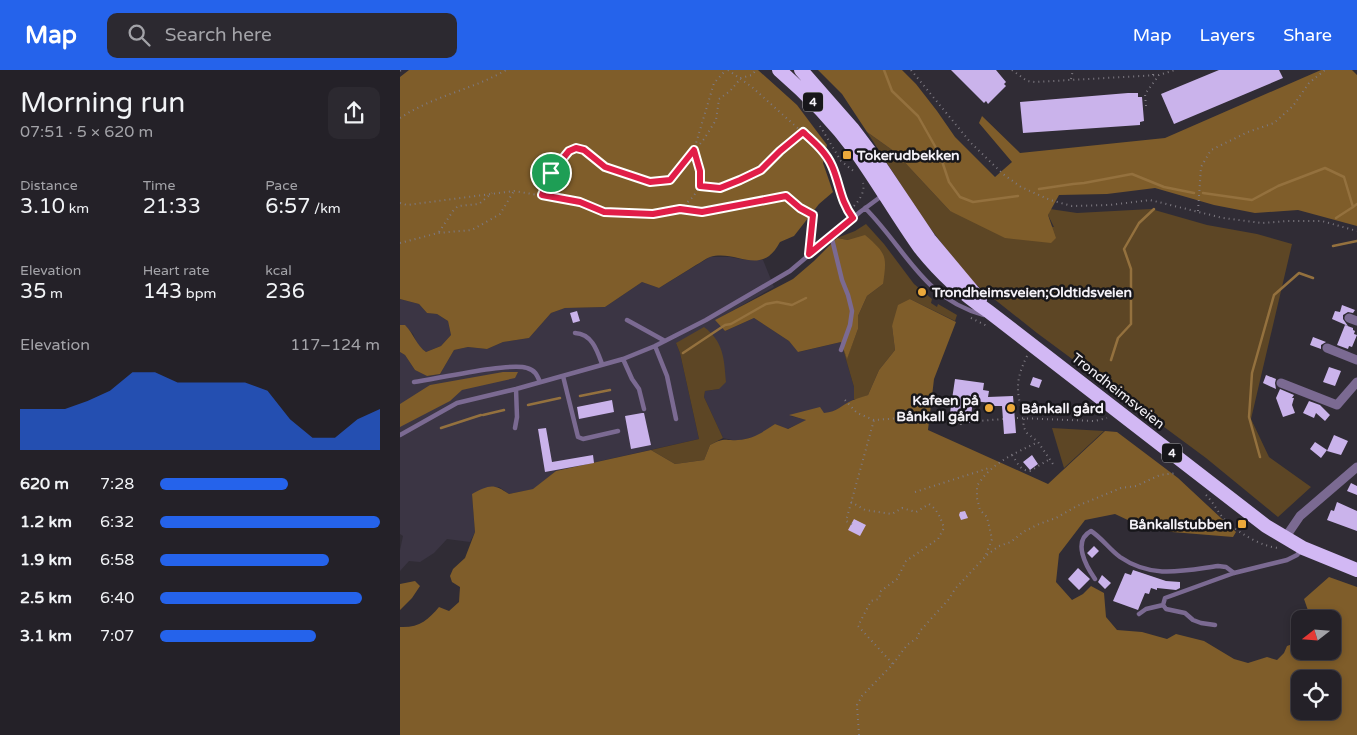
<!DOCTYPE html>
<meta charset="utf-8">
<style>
:root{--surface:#242128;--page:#2c2930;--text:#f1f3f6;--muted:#a3a3a8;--line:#413e45;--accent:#2563eb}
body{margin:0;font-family:"Varela Round",sans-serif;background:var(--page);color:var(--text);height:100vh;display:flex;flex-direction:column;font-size:19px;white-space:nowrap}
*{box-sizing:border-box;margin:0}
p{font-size:16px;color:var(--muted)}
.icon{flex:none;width:28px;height:28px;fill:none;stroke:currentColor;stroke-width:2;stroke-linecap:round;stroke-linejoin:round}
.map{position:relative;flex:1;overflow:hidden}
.panel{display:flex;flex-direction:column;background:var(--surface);width:400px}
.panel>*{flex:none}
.needle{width:32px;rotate:253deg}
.buttons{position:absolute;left:891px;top:540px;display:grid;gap:10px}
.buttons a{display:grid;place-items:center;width:50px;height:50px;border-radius:10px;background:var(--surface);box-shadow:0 2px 8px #0003,0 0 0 1px var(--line);font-size:25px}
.pin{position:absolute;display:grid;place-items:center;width:42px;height:42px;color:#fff;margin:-21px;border:2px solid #fff;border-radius:50%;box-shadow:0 1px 5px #0007}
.round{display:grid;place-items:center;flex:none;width:52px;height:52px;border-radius:10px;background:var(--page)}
.summary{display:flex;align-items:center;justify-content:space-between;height:85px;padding:0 20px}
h1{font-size:28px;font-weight:600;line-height:38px}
.metrics{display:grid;grid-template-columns:repeat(3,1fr);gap:8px;height:85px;padding:5px 20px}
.metrics div{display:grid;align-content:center}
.metrics b{font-size:21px;font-weight:600}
.metrics small{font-size:14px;font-weight:400}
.metrics p{font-size:14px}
.chart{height:140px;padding:10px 20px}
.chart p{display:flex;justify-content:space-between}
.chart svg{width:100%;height:90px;margin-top:5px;fill:var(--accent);opacity:.7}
ul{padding:0 20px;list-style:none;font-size:16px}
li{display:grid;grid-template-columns:80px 60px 1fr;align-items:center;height:38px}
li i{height:12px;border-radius:6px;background:var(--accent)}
header{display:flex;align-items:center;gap:30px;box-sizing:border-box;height:70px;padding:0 25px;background:var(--accent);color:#fff}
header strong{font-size:24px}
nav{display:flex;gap:28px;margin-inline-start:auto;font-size:18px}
.search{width:350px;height:45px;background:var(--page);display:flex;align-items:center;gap:12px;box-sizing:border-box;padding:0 18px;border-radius:10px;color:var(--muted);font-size:19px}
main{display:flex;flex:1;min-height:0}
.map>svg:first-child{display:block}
.built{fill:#3b3544}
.green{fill:#5d4625}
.forest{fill:#7f5d2a;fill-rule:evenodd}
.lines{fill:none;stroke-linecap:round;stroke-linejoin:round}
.stream{stroke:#94713e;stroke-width:2.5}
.building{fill:#cab3eb}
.path{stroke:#7e7a82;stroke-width:2;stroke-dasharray:1 4;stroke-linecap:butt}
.service{stroke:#7b6a92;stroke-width:4.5}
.minor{stroke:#7b6a92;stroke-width:9}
.trunk{stroke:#d2b8f4;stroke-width:14}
.path-bridge{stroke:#7e7a82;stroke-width:2;stroke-dasharray:1 4;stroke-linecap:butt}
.route-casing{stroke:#fff;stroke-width:10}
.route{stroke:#e11d48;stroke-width:6}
.poi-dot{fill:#eca93b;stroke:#17161a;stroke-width:2}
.labels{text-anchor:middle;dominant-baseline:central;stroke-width:5;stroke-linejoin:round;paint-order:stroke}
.shield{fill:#17161a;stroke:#b2b0b5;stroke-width:1}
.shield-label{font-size:12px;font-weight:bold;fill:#f5f2f8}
.poi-label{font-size:14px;font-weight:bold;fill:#f5f2f8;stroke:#17161a;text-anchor:start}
.street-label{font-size:14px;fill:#f5f2f8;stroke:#17161a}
</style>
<header>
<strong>Map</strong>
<div class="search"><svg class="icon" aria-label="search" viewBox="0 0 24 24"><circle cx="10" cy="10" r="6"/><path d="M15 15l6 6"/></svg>Search here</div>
<nav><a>Map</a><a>Layers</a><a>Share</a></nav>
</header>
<main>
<section class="panel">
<div class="summary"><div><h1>Morning run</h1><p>07:51 · 5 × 620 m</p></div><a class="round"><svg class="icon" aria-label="share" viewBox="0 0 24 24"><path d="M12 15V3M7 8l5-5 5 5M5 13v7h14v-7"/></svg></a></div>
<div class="metrics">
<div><p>Distance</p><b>3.10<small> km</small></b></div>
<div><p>Time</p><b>21:33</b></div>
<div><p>Pace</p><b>6:57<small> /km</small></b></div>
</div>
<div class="metrics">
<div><p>Elevation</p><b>35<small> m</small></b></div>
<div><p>Heart rate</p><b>143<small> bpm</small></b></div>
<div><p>kcal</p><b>236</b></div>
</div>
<div class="chart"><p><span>Elevation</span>117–124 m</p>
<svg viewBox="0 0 160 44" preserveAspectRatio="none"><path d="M0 44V24L10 24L20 24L30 20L40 15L50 6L60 6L70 11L80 11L90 11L100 11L110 15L120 29L130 38L140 38L150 29L160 24V44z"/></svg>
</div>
<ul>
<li><b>620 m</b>7:28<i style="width:58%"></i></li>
<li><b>1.2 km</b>6:32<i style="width:100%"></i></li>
<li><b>1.9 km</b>6:58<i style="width:77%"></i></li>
<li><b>2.5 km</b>6:40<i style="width:92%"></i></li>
<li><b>3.1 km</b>7:07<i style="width:71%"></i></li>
</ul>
</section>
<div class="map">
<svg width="957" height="665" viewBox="0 0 957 665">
<rect width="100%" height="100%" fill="#302c35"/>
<!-- built -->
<path class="built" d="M310,187H330L346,190H363L374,217L316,250L325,261L354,248L389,271L399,282L441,272L454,317V329L434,343L391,346L407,350L387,359L375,354L358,366L337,371L323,368L304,327L305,321L319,319L276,273L280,283L299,369L156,401L134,419L109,424L99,417L72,424L75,462L70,472L47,469L34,483L20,492L9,491L0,501V480L3,466L0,464V282L5,285L15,300L27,306L40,304L54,280L68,277L87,279L103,272L129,268L151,243L165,238L205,237L242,212L259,218Z
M0,229L19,234L27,243L37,244L48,251L51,265L41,276L26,282L18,276L13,264L5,256L0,255Z"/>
<!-- green -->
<path class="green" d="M467,62L495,82L550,141L654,157L648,145L650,139L677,143L751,139L807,155L857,164L892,174L851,349L869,387L911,417L878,447L806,388L637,263L569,209L521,146Z
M466,154L484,174L514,214L532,229L531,233L537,237L538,234L557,245L555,251L510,229L492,256L495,280L479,300L468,325L459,329H454V317L441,272L447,288L458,259V246L467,226L483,214L448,170L437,168L455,161Z
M304,257C324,272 324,289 326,312L319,319L305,321L304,327L323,368L310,375L304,390L275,394L251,380L299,369L280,283L276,273Z
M652,358L704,361L664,398Z"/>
<!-- forest -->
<path class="forest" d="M9,0H358L397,35L427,75L423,93L433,122L419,134L394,166L380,172C361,208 337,179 310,187C305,189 300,193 296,195C284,203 271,210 259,218L242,212L205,237L165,238L151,243L129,268L103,272L87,279L68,277L54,280L40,304L27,306L15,300L5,285L0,282V255H5C14,264 16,275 26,282L41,276L51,265L48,251L37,244L27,243L19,234L0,229V7Z
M418,0H502L516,14L537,41L555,67L595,107L612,92L579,53L582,46L620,83L765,68L921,0H952L957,5V156L898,140L855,143L814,135L755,118L707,124L659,125L648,145L656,168L651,173L605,168L550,141L495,82L467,62L442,24Z
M465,165C487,184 487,186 483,214L467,226L458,246V259L447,289L441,272L398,282L389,271L354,248L325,261L315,250L393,209L414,191L437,168L448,170Z
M510,229L556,252L534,309L528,360L648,414L705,361L717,362L778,408L836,462L833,467L772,462L756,458L744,448L732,452L715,444L685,450L659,484L656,512L672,530L683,524L691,516L704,523L706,547L717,560L742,562L767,569L776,564L804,571L834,589L848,593L867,587L877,590L884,583L887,576L900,571V581H932V549H911L904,529L929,507L957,517V665H0V557C19,558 28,550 39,537L49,541L59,532L60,517L52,512L50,506L53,499L65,488L75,462L72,424C89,415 93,413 109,424L133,419L156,401L251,380L275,394L304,390L310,375C326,367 323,371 338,370C353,369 363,362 375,354L388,359L406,350L389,345L420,337L424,343C438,342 441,335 453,330C458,328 463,327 468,325L479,300L495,280L492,256L498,235ZM900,609H932V641H900Z
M103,302H118L115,308L62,320L50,331L0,357V334L30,315Z
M15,511L20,516L12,528L0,540V514Z"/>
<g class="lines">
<!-- stream -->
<path class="stream" d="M484,0L492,21L518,46L540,85L549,112L560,127L573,132L618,126
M639,119L673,114L684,113L732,104L764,117L794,123
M803,123L852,130L878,116L925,98L944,107L953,137L957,134
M936,148L953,137
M933,176L957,171
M283,283L325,255L331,254L366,234L377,232L392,235L406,228
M711,290L718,268L731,254V199L724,179L739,153L754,139
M180,326L210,320
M128,335L160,328
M83,345L104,340
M41,358L81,345
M860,387L849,347L852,303L874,225L899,203L913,208"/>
</g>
<!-- building -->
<path class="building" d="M551,0H596L606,12L604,14L606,16L588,34L586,31L584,33Z
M819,0H879L883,8L774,54L761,24Z
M728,23H738V27H742L744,51L740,52V55L623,63L620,32Z
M942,235L955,240L953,243L948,242L943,245V249L948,256L932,249L935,241L940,242Z
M177,241L180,251L173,253L170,243Z
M945,255L953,258V260L955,261L954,264L957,265L952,277L949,276L948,279L937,275Z
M913,267L926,272L921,275V279L910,275Z
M929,297L941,301L935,316L923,312Z
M866,305L876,309L875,313L876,319L863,313Z
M633,307L642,310L639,318L630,315Z
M555,309L584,313L583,320L589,321L588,327L613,326L616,363L604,364L602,336H593L592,333L573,331L570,353L549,350Z
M880,319L894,325L892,328H894L892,335L895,343L883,347L876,328Z
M212,330L214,342L179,349L177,337Z
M909,331L920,335L930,345L925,351L916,343L914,348L903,343Z
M242,343H244L251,375L231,379L225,346Z
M146,358L152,392L193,385L194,393L145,402L138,359Z
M934,365L948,371L941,385L927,381Z
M915,372L927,380L921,388L910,379Z
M632,385L638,394L630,400L623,392Z
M951,413L957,416V425L947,421Z
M937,432L957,441V461L927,450L931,440L934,441Z
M565,441L568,448L561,450L559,445L560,442Z
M454,449L466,455L460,466L448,460Z
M694,476L699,481L692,488L687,483Z
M678,498L690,509L679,520L668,509Z
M733,500L766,511L780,512V518L776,520L757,518V520L751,518L749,524L745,523L738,540L713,531L725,503L731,505Z
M702,505L711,513L705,519L698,512Z"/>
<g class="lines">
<!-- path -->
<path class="path" d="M328,0L352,17L422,80L432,96L442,130L449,143
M511,0L571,73L603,104L621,117L650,130L672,136L710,135L750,130L823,148L862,153L888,151H922L957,161
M612,0L627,11L635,12L759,5L775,0
M0,1L1,0
M753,5V0
M671,9L673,0
M746,36L745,24L759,5
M0,48C35,25 72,20 106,0
M420,56L441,91L456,103
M300,116L320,118L340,110L361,100L380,81L402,63
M142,125L151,103L169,81L176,78L184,80L205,97L249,112L271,110L304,69L316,50L319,29L330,21L341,8L352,5L356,0
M0,133L7,135L114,121L180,132L204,142L253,144L280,139L293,127L300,116V101L294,80L314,13L326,0
M454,136C460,129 465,122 463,113
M280,139L302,142L386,126L400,138L413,145L410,176
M798,141L801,97L811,80L848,62L874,53L893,36L909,13L925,0
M39,162L53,141L58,136L79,134L92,123
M0,173L38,163L72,160L100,144L114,121
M571,248L587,256
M627,286C620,301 616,311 619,329C621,339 626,346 623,356L627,363L638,372L655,397
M445,330L457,343L474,350L501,348H522L554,353L603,349
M617,348L695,351L707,348
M612,385C618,393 619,400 630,401L650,389
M515,422L589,398
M806,425C814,433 818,443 826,451C839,463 862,477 879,478
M451,432L465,440L492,444L502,438L516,442L529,434C538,440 541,449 544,458L538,469L506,491L497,509L481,521L479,529L471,531L458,556L493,594
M452,454L446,451L474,350
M587,485L599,476L611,472L623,462L639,454L656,448L677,436L721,418L736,416L760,405L777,403
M459,665L457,635L462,626L493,594L507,575L517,568L520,561L549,529L555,519L585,487L592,469L587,447L580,440L577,428V416C592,392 614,384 638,372"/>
<!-- service -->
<path class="service" d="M465,138C506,179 523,229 584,245
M431,165L442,210L448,225L452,241L450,255L441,280
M227,250L265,271
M175,263C192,264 197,280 202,294
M255,276L267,306L276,349
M223,289L232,309L239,319L244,339
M163,306L178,367L183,369L218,361
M14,312C36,309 110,292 127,298C135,300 137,305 140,312
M115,358L117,347L116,319
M0,365L57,333L116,319L223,289L255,276L306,250L390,201L460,142L483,125
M695,509C686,496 672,471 691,461C702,468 709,479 720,487C752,509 782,501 818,496L826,497L834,503
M739,544L746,539L763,535
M815,555L801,553L793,550L785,543L766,539L763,535L765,528L834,503L887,490L897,485L902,479"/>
<!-- minor -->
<path class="minor" d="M949,248L957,251
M927,278L957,290
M881,313L937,335L957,312
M885,468L900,446L957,397"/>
<!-- trunk -->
<path class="trunk" d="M379,0C408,25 434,52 457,83C479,114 498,147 520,178C540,203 561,223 588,241L866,456L903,478L957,500
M401,0L452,58L476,90L529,169L580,230"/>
<!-- path-bridge -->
<path class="path-bridge" d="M560,349L561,355"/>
</g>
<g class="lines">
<!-- route casing -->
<g class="route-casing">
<path id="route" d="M403,62C414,72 426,82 432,96C440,114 440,131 453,148L409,184L413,145L400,138L386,126L302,142L280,139L253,144L204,142L180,132L142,125L151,103L169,81L176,78L184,80L205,97L250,112L270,110L294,80L300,101V116L320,118L340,110L361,100L380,81Z"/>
</g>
<!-- route -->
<use href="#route" class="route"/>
</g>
<!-- markers -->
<g class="poi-dot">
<rect x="442" y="80" width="10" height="10" rx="2.5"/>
<circle cx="522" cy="222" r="5"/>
<circle cx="589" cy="338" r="5"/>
<circle cx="611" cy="338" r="5"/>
<rect x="837" y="449" width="10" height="10" rx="2.5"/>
</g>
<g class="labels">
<!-- shield labels -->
<g class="shield">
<rect x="403" y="22.5" width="20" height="19" rx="4"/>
<rect x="762" y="373.5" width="20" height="19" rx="4"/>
</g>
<g class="shield-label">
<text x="413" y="32">4</text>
<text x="772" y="383">4</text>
</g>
<!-- poi labels -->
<g class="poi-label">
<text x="457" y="85">Tokerudbekken</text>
<text x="532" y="222">Trondheimsveien;Oldtidsveien</text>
<text x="579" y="330" text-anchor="end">Kafeen på<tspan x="579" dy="16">Bånkall gård</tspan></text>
<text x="621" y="338">Bånkall gård</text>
<text x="832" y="454" text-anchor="end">Bånkallstubben</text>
</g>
<!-- street labels -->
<g class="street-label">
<text transform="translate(718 321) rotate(38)">Trondheimsveien</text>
</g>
</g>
</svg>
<div class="buttons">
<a><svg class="needle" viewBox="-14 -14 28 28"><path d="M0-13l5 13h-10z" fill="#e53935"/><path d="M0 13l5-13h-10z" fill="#a3a3a8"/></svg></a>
<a><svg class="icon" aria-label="locate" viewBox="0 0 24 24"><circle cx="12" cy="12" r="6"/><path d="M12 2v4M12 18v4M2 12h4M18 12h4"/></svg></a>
</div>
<div class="pin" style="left:151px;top:103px;background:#1e9e55"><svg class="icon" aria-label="arrive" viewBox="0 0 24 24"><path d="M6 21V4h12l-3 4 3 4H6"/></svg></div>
</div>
</main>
